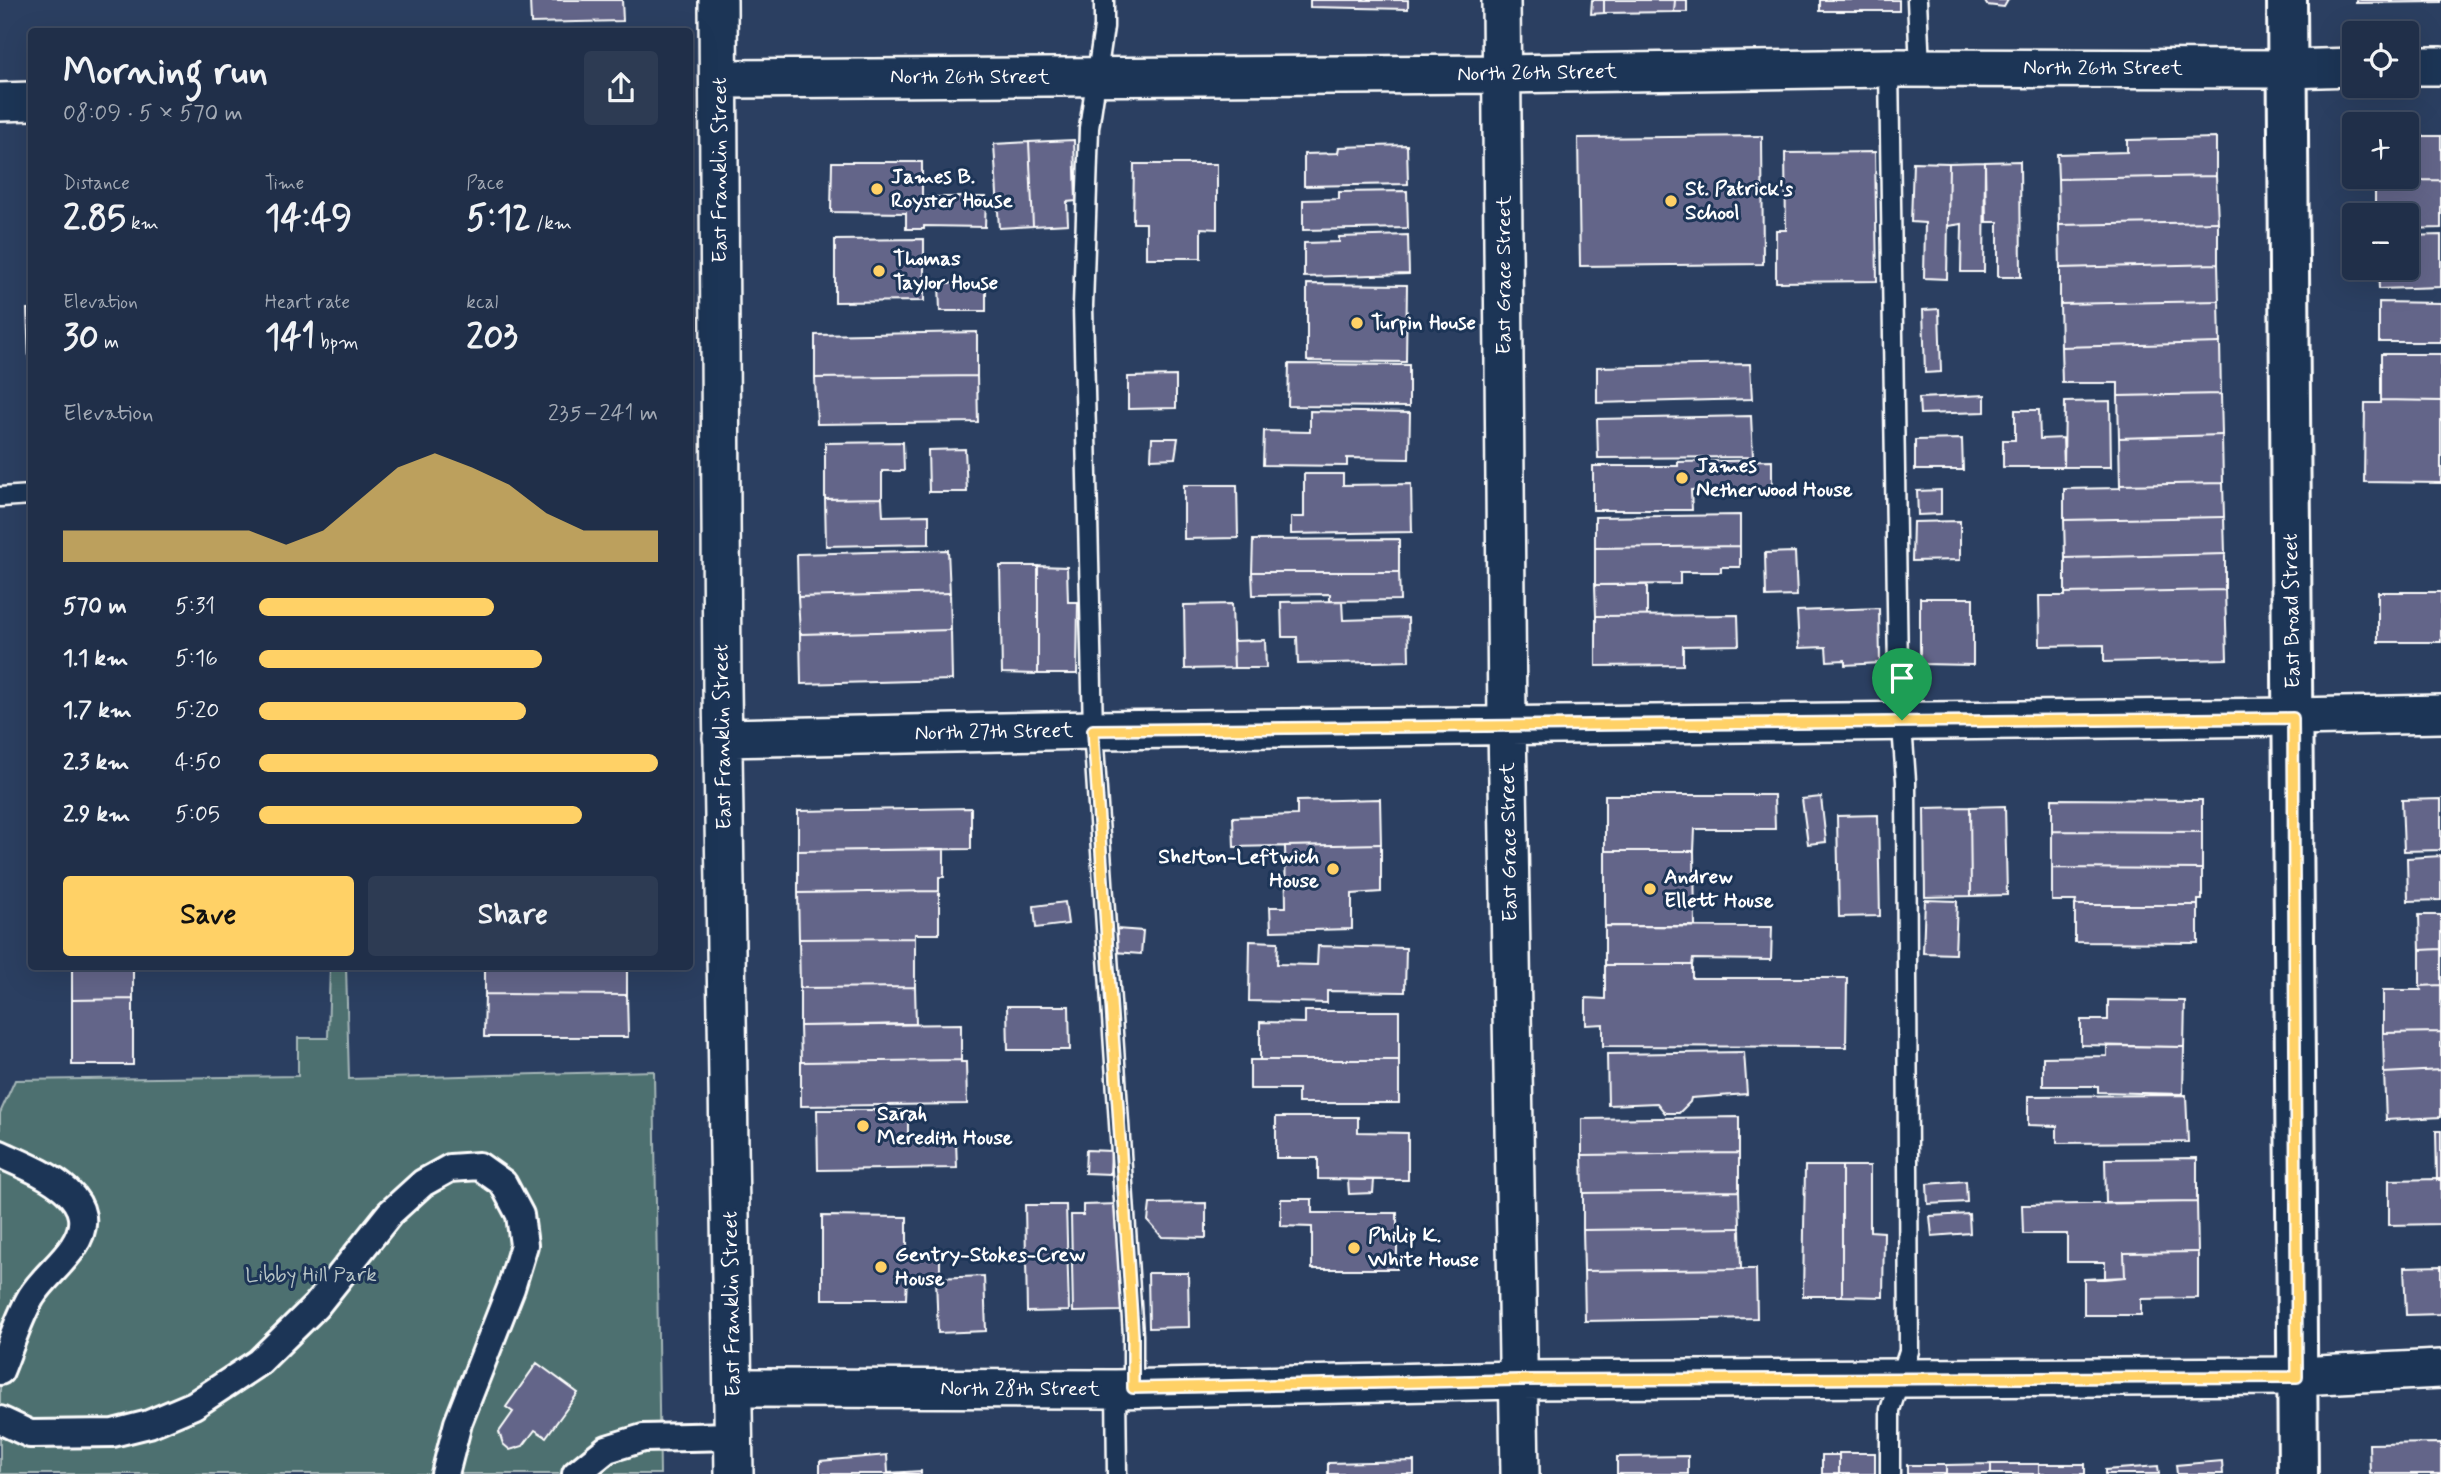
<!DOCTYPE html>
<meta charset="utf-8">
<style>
:root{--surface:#202f49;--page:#2d3b53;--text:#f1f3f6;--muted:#a2a9b4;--line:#3d4a61;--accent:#ffd166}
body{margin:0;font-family:Mynerve,sans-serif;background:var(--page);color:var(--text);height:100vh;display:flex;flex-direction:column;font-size:26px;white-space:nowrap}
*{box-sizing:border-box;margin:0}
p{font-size:23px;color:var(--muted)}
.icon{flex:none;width:38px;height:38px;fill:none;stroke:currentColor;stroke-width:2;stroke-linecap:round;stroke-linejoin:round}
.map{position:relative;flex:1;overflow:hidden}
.panel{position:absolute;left:28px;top:28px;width:665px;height:942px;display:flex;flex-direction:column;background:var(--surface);border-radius:7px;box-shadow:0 7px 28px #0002,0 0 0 2px var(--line)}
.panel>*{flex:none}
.controls{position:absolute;left:2342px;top:21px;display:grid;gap:14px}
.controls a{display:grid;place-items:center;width:77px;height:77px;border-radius:7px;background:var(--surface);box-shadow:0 7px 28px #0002,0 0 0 2px var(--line);font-size:35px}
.pin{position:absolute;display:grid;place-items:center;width:60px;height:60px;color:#fff;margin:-72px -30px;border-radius:50% 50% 50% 0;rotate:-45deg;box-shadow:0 0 7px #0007}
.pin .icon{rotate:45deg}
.round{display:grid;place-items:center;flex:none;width:74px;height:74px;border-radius:7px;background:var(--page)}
.head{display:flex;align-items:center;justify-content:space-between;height:119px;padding:0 35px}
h1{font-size:38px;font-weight:700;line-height:52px}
.metrics{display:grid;grid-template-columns:repeat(3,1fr);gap:10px;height:119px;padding:7px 35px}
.metrics div{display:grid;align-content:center}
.metrics b{font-size:35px;font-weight:700}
.metrics small{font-size:19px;font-weight:400}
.metrics p{font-size:19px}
.chart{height:196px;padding:14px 35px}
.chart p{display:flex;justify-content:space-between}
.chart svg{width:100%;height:126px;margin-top:7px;fill:var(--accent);opacity:.7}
.primary-button{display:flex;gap:14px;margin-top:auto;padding:14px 35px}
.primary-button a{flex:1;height:80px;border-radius:7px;background:var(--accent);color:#111;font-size:28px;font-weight:700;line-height:80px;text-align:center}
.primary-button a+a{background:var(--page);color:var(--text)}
ul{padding:0 35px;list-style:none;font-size:23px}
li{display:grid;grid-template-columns:112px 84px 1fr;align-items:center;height:52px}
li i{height:18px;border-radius:9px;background:var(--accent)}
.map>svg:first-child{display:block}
.green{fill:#4d6f70;stroke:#a6b7b8;stroke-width:2}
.building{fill:#646589;stroke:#fff;stroke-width:2}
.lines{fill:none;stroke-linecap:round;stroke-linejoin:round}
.service-casing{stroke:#fff;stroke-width:23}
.pedestrian-casing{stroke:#fff;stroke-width:32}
.minor-casing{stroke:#fff;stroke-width:42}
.secondary-casing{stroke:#fff;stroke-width:44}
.service{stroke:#1d3557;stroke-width:18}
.pedestrian{stroke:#1d3557;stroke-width:26}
.minor{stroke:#1d3557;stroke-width:37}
.secondary{stroke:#1d3557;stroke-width:38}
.route-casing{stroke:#fff;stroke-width:14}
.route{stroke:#ffd166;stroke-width:9}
.poi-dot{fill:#ffd166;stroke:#1d3557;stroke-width:2.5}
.labels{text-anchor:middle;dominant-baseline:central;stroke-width:6;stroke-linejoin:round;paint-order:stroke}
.street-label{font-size:21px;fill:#fff;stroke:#1d3557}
.poi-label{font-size:21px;font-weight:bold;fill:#fff;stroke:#1d3557;text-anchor:start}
.park-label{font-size:21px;fill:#b8c5c6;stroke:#1d3557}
</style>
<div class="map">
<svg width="2441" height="1474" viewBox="0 0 2441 1474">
<rect width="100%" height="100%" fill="#2b3f61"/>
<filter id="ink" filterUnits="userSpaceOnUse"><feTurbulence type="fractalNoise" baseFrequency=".0143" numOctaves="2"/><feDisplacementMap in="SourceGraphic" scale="14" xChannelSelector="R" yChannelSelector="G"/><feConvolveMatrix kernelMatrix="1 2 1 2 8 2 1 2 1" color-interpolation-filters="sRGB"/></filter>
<g filter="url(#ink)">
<!-- green -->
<path class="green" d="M330,966H346L349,1079L654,1071L660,1474H0V1113L15,1080L298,1076V1038H328Z"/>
<!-- building -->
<path class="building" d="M530,0H622L623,21L531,23Z
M1310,0H1408V9L1310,7Z
M1592,0H1604V13L1591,14Z
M1604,0H1675L1674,12L1604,13Z
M1675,0H1687V12H1674Z
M1820,0H1899V11H1820Z
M1984,0H2008L2004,7L1987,5Z
M1984,0H2008L2004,7L1987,5Z
M2356,0H2441V2L2356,3Z
M1762,136L1763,264L1580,266L1578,138Z
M2406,136H2441V180L2375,181V177H2406Z
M2216,138V176L2058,179L2057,154L2127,152V140Z
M1074,140L1076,201L1067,202L1068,224L1033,226L1029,142Z
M1029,142L1033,226L999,228L994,144Z
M1407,145L1408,184L1304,186V154L1338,153L1339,147Z
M1875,152L1877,281L1776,282V230H1786L1785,153Z
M2020,161L2021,277H1998V222H1986L1985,162Z
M832,162H922V197H986L985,227L924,226V229H906V213L831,212Z
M1913,162L1949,163L1947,279L1924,278L1925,223L1911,222Z
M1985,162L1984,272H1961L1962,224L1948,226L1949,163Z
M1134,164H1217V229L1201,228V258H1146V223H1133Z
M2216,176L2218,222L2059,225L2058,179Z
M2441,180V228L2406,229V215H2375V181Z
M1407,191L1408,228L1303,230V200L1339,199V192Z
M2218,222V264L2060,268L2059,225Z
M1408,235L1409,274L1304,277V243L1339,242V237Z
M2441,235V287L2379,289L2378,268H2406V236Z
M924,239V301L835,302V240Z
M2218,264L2219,301L2060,304V268Z
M939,283H986V311H940Z
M1307,284L1407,285L1406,362L1307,361Z
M2219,301L2220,343L2061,347L2060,304Z
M2379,302L2441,303V342H2379Z
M27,309H32V388H30Z
M1939,309L1941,372L1925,373L1923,310Z
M977,332V376L815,378V335Z
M2220,343L2221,394L2118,396V383H2062L2061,347Z
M2381,354H2441V401L2381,400Z
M1289,364L1409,365V407L1288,406Z
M1750,364L1752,399L1597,403V367Z
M977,376L978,422L817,424L815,378Z
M1176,376V408L1128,409V377Z
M2221,394L2222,435L2119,438L2118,396Z
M1985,395V412L1920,414L1919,398Z
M2381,400L2441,401V483L2364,482L2365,403H2381Z
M2110,401L2111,467H2064L2065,402Z
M2015,410H2039L2040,439L2063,438L2064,467H2003V440H2015Z
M1310,411L1410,413L1409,459L1347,458V466L1263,465L1264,431L1310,432Z
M1751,416L1753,457L1598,458L1597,419Z
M2222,435L2223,483L2120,485L2119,438Z
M1152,438H1178L1175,458L1151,459Z
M1962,439L1963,470H1915V440Z
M903,442L904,471H882V498L825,499V443Z
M965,449L967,492H929L928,450Z
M1772,460V489L1691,490L1692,510H1593V466H1678V462Z
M1304,474H1343V485L1411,484L1412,532L1291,534V517H1304Z
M2223,483L2224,517L2064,520V489L2120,488V485Z
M1184,485H1237L1238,538L1184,539Z
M1941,490V514L1918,515L1917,491Z
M882,498L883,516L929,515V544L826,546L825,499Z
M1740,515V546L1595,548V517Z
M2224,517L2225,554L2065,558L2064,520Z
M1960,521V560L1912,561L1913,522Z
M1399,539V572H1252L1253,540Z
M1740,546V567H1721V572H1680V584L1595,585V548Z
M948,550L950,593L798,597L797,554Z
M1795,552L1797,596L1766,597L1765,553Z
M2225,554V590L2065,593V558Z
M1000,566H1038V674L1002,673Z
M1038,566L1067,567L1068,602H1078L1077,674H1038Z
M1252,572H1399L1400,600L1330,601V594L1253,595Z
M1595,585H1647V616H1596Z
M2225,590L2227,659L2104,662V645L2040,646L2039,596H2065V593Z
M2378,592H2441V642H2378Z
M950,593L951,630L800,634L798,597Z
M1920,598H1973V665L1920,664Z
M1342,601L1343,620L1408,618L1409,661L1298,664L1297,637H1282L1281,602Z
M1232,604L1234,668L1185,669L1184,605Z
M1879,608L1880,663L1845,665V660L1827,661L1826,647L1799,648L1797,611Z
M1738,615L1739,645L1683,646V665L1596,666V616Z
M951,630L952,680L801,684L800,634Z
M1265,640L1266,668H1234L1233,641Z
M1605,795H1774L1775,829H1695L1694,851H1605Z
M1821,797L1826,842L1808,844L1802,799Z
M1380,799L1381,844L1234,847L1233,817L1297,815V801Z
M2052,799L2202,800V832L2052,831Z
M2441,799V850L2404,851L2402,800Z
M2005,806L2007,895L1971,896L1970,807Z
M1970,807L1971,896L1925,897L1924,808Z
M971,808V849L798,851V811Z
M1878,815L1880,916L1839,917L1837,816Z
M2052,831L2202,832V869L2052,868Z
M1381,844V892L1352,894V929L1271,931L1270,907H1286L1285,846Z
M944,849V877H939V891L798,893V851Z
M1605,851H1694L1695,926H1605Z
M2441,856V900L2408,901L2407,858Z
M2052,868L2202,869V900H2198V905H2075L2076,901H2052Z
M939,891V934H915V938L799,939L798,893Z
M1925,900L1957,901L1955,954L1923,953Z
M1065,902L1068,924L1036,928L1034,906Z
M2075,905H2198V943L2075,942Z
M2419,915H2441V949L2420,950Z
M1605,926L1772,927L1771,960L1693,959L1692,965H1605Z
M1116,929L1143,931L1141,954L1114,952Z
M915,938V987L800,988L799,939Z
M1250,941L1278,942L1277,964L1317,965L1318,946L1406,948L1405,992L1327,991V1003L1249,1001Z
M2441,949V985L2420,986V950Z
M1605,965H1692V978H1847L1846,1047L1603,1046V1024L1586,1025V998L1605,999Z
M72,966H133V999L72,1000Z
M485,966H627V995L485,994Z
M2441,985V1032L2383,1033V990H2421L2420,986Z
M915,987L916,1024L800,1026V988Z
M485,994L627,995L628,1037H484Z
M133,999V1065H72V1000Z
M2108,1000L2185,1001L2184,1047L2081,1045V1020H2108Z
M1007,1006H1069L1070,1050H1008Z
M1305,1011H1399V1060H1260V1022L1305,1023Z
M961,1024V1060L801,1062L800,1026Z
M2441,1032V1070L2384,1073L2383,1033Z
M2107,1046L2184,1047L2183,1094L2098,1092V1086H2043V1057L2107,1056Z
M1744,1052L1747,1094L1691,1098L1690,1102L1679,1113H1665L1657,1103L1608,1105L1607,1054Z
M961,1060V1062H966L967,1104L801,1106V1062Z
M1250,1060H1399V1103H1298V1089H1250Z
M2441,1070V1117L2386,1120L2384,1073Z
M2186,1095L2188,1142L2057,1143V1126L2028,1125V1096Z
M817,1110H908V1141H956L957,1168L818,1170Z
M1276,1117H1358V1132L1408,1133V1180L1318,1179V1158H1276Z
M1739,1117V1153L1582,1155V1119Z
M2436,1131H2441V1179L2437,1180Z
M1086,1150L1111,1151L1110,1174L1085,1173Z
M1739,1153V1191L1583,1193L1582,1155Z
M2197,1158V1202L2106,1203L2105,1159Z
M1805,1166H1842V1296H1803Z
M1842,1166H1870V1231L1884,1232L1883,1297L1842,1296Z
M2440,1179L2437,1180H2441V1224L2389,1225V1180Z
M1348,1180H1374L1373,1193L1349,1194Z
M1966,1181L1967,1202L1928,1204L1927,1184Z
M1739,1191L1740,1228L1583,1230V1193Z
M1281,1199H1312V1213H1397V1269H1312V1227L1281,1226Z
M2197,1202L2198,1252L2124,1253L2125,1277L2105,1279V1262H2067V1234H2023L2022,1205Z
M1206,1203V1238L1162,1237L1148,1221L1150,1204Z
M1119,1204L1121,1311L1073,1312L1071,1215H1083V1205Z
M1025,1205H1066L1069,1311L1027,1312Z
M1969,1214L1970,1233L1932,1236L1930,1216Z
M822,1216L907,1217V1256H940V1277H907L906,1299H822Z
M1740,1228L1741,1269L1584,1271L1583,1230Z
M2198,1252V1298L2141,1299V1315H2084V1279L2125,1277L2124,1253Z
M2441,1266V1314L2406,1315L2404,1267Z
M1741,1269H1756L1757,1318L1585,1321L1584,1271Z
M1148,1273H1188L1189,1327L1149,1328Z
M984,1276L986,1331L938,1333L936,1278Z
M537,1363L578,1393L546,1437L535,1430L523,1446L510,1450L503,1444L499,1432L513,1412L506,1407Z
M2441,1443V1474H2370L2369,1444Z
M1839,1453H1875V1474H1839Z
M887,1455L888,1473L921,1471V1474H820V1461Z
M1822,1455H1839V1474H1822Z
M1688,1456V1474H1617V1457Z
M1414,1461V1474H1328V1463Z
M2222,1461L2223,1474H2177L2176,1465Z
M1991,1464V1474H1946V1465Z
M1991,1464H2039V1474H1991Z
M2039,1464H2085V1474H2039Z
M1907,1465H1946V1474H1907Z
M2158,1466L2159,1474H2105V1470Z"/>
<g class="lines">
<!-- service casing -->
<g class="service-casing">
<path id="service" d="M1104,0V27L1089,128L1083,306L1093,730L1133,1335V1388
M1917,0L1920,68
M1889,68L1898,671L1906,781L1909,1351L1890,1410V1474
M0,497L32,495
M1116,1389L1117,1474"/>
</g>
<!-- pedestrian casing -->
<g class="pedestrian-casing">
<path id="pedestrian" d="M0,1154C35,1170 108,1196 73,1247C61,1265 43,1278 31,1297C18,1319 10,1347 0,1371
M0,1420L30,1434L113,1433L149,1424L194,1405L259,1362L316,1306L390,1213L423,1183L450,1168L479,1166L503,1183L520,1215L524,1245L511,1288L458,1423L445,1474
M576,1474L607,1449L643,1438L734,1436"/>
</g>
<!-- minor casing -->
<g class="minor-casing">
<path id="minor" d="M718,0L722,687L734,1474
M1501,0L1507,724L1520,1474
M2406,66H2441
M719,79L1502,74L1889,68L2287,69L2354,67
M0,102L32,101
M722,738L1093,730L2293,717L2441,714
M733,1388L1116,1389L1519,1380L2297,1376L2441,1369"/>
</g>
<!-- secondary casing -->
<g class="secondary-casing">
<path id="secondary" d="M2287,0L2298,1474"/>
</g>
<!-- service -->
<use href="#service" class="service"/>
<!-- pedestrian -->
<use href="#pedestrian" class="pedestrian"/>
<!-- minor -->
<use href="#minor" class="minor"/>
<!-- secondary -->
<use href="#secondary" class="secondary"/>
</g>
</g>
<g class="lines" filter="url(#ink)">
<!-- route casing -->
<g class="route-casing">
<path id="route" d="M2293,718L2297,1377L1518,1380L1133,1388V1335L1093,730Z"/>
</g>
<!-- route -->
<use href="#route" class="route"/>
</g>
<!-- markers -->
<g class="poi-dot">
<circle cx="877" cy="189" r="7"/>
<circle cx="1671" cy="201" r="7"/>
<circle cx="879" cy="271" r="7"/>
<circle cx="1357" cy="323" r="7"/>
<circle cx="1682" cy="478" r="7"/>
<circle cx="1333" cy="869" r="7"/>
<circle cx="1650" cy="889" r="7"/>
<circle cx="863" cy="1126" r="7"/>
<circle cx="1354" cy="1248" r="7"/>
<circle cx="881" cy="1267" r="7"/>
</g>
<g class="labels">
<!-- street labels -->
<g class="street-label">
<text x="2103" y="68">North 26th Street</text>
<text transform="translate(1537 73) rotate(-1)">North 26th Street</text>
<text x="970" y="77">North 26th Street</text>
<text transform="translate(720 170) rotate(-90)">East Franklin Street</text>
<text transform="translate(1504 275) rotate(-90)">East Grace Street</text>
<text transform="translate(2292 611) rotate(-91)">East Broad Street</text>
<text transform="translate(994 732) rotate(-1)">North 27th Street</text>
<text transform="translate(723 737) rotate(-91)">East Franklin Street</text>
<text transform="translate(1509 842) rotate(-91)">East Grace Street</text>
<text transform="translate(732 1304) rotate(-91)">East Franklin Street</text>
<text x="1020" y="1389">North 28th Street</text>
</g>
<!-- poi labels -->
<g class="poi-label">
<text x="891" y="177">James B.<tspan x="891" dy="24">Royster House</tspan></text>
<text x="1685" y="189">St. Patrick's<tspan x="1685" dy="24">School</tspan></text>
<text x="893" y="259">Thomas<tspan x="893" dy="24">Taylor House</tspan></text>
<text x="1371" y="323">Turpin House</text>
<text x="1696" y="466">James<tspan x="1696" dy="24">Netherwood House</tspan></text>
<text x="1319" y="857" text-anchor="end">Shelton-Leftwich<tspan x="1319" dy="24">House</tspan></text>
<text x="1664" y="877">Andrew<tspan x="1664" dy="24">Ellett House</tspan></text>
<text x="877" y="1114">Sarah<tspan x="877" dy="24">Meredith House</tspan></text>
<text x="1368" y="1236">Philip K.<tspan x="1368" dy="24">White House</tspan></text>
<text x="895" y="1255">Gentry-Stokes-Crew<tspan x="895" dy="24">House</tspan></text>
</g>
<!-- park labels -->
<g class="park-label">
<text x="311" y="1275">Libby Hill Park</text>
</g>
</g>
</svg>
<div class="controls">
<a><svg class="icon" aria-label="locate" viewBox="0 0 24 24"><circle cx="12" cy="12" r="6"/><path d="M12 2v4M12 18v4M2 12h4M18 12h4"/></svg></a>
<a>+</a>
<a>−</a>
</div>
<div class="pin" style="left:1902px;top:720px;background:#1e9e55"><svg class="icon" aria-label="arrive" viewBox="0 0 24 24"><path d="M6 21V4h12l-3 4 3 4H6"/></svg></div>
<section class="panel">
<div class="head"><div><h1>Morning run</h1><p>08:09 · 5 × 570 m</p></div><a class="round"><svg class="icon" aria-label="share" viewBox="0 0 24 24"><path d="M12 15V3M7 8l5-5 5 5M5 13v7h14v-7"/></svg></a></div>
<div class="metrics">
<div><p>Distance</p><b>2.85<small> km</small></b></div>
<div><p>Time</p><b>14:49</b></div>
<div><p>Pace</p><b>5:12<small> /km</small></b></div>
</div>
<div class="metrics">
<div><p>Elevation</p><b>30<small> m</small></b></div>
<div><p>Heart rate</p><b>141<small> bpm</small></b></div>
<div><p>kcal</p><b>203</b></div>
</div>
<div class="chart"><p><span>Elevation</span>235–241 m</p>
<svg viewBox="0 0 160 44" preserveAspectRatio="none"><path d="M0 44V33L10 33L20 33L30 33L40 33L50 33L60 38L70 33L80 22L90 11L100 6L110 11L120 17L130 27L140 33L150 33L160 33V44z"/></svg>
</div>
<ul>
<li><b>570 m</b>5:31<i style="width:59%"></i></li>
<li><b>1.1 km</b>5:16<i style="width:71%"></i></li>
<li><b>1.7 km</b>5:20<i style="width:67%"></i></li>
<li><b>2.3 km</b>4:50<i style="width:100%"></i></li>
<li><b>2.9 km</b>5:05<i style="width:81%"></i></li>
</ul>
<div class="primary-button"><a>Save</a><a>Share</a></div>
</section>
</div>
